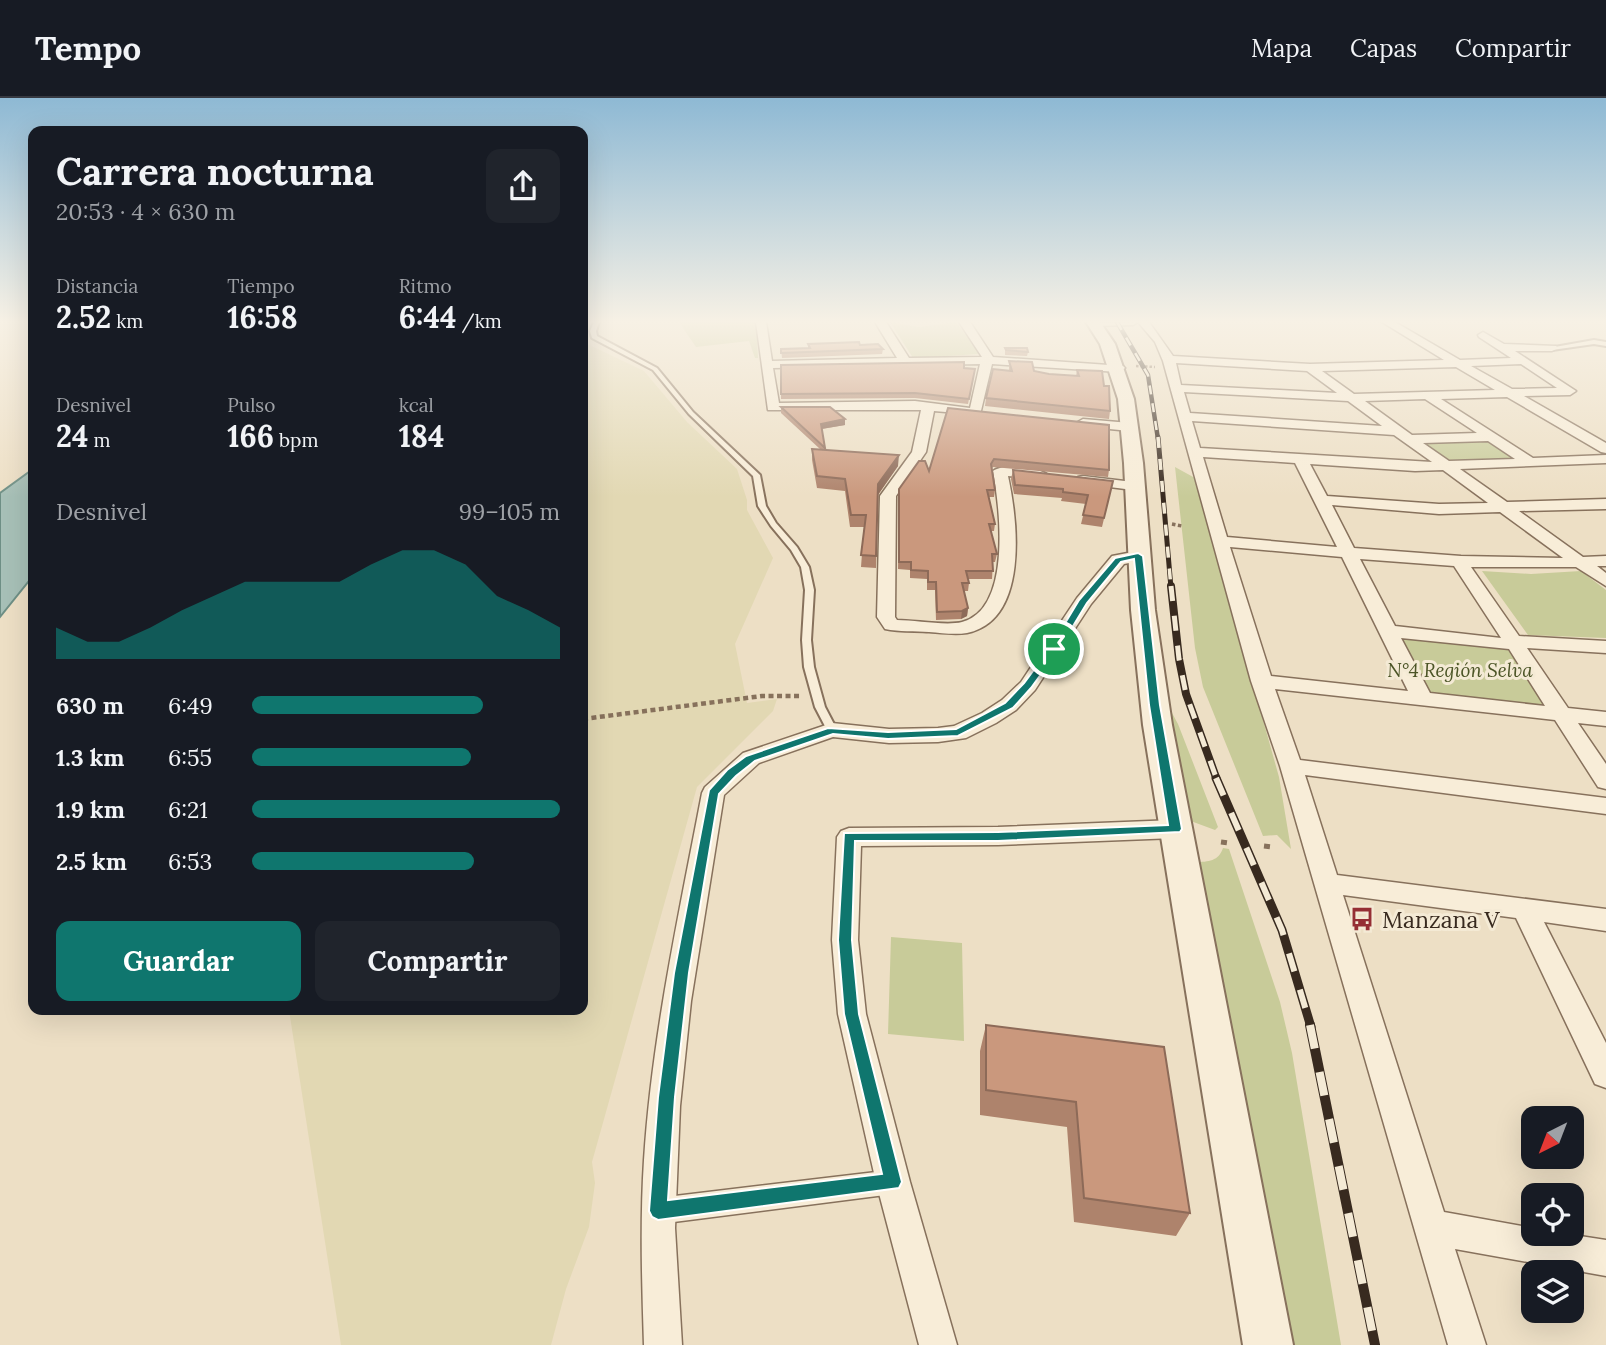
<!DOCTYPE html>
<html lang="es">
<meta charset="utf-8">
<style>
:root{--surface:#171b24;--page:#20242c;--text:#f1f3f6;--muted:#9ea1a6;--line:#363941;--accent:#0f766e}
body{margin:0;font-family:Lora,serif;background:var(--page);color:var(--text);height:100vh;display:flex;flex-direction:column;font-size:26px;white-space:nowrap}
*{box-sizing:border-box;margin:0}
p{font-size:23px;color:var(--muted)}
.icon{flex:none;width:38px;height:38px;fill:none;stroke:currentColor;stroke-width:2;stroke-linecap:round;stroke-linejoin:round}
.map{position:relative;flex:1;overflow:hidden}
.details{position:absolute;left:28px;top:28px;width:560px;height:889px;display:flex;flex-direction:column;background:var(--surface);border-radius:14px;box-shadow:0 7px 28px #0002}
.details>*{flex:none}
.needle{width:46px;rotate:222deg}
.tools{position:absolute;left:1521px;top:1008px;display:grid;gap:14px}
.tools a{display:grid;place-items:center;width:63px;height:63px;border-radius:14px;background:var(--surface);box-shadow:0 7px 28px #0002;font-size:35px}
.pin{position:absolute;display:grid;place-items:center;width:60px;height:60px;color:#fff;margin:-30px;border:4px solid #fff;border-radius:50%;box-shadow:0 2px 7px #0007}
.round{display:grid;place-items:center;flex:none;width:74px;height:74px;border-radius:14px;background:var(--page)}
.summary{display:flex;align-items:center;justify-content:space-between;height:119px;padding:0 28px}
h1{font-size:38px;font-weight:700;line-height:52px}
.stats{display:grid;grid-template-columns:repeat(3,1fr);gap:10px;height:119px;padding:7px 28px}
.stats div{display:grid;align-content:center}
.stats b{font-size:30px;font-weight:700}
.stats small{font-size:19px;font-weight:400}
.stats p{font-size:19px}
.chart{height:196px;padding:14px 28px}
.chart p{display:flex;justify-content:space-between}
.chart svg{width:100%;height:126px;margin-top:7px;fill:var(--accent);opacity:.7}
.button{display:flex;gap:14px;margin-top:auto;padding:14px 28px}
.button a{flex:1;height:80px;border-radius:14px;background:var(--accent);color:#fff;font-size:28px;font-weight:700;line-height:80px;text-align:center}
.button a+a{background:var(--page);color:var(--text)}
ul{padding:0 28px;list-style:none;font-size:23px}
li{display:grid;grid-template-columns:112px 84px 1fr;align-items:center;height:52px}
li i{height:18px;border-radius:9px;background:var(--accent)}
header{display:flex;align-items:center;gap:42px;box-sizing:border-box;height:98px;padding:0 35px;background:var(--surface);border-bottom:2px solid var(--line)}
header strong{font-size:33px}
nav{display:flex;gap:38px;margin-inline-start:auto;font-size:24px}
.map>svg:first-child{display:block}
.farmland{fill:#e2d8b3}
.green{fill:#c8cb99}
.water{fill:#a7c0b7;stroke:#6e8f85;stroke-width:2}
.lines{fill:none;stroke-linecap:round;stroke-linejoin:round}
.service-casing{stroke:#87715c;stroke-width:4}
.pedestrian-casing{stroke:#87715c;stroke-width:3}
.minor-casing{stroke:#87715c;stroke-width:3}
.tertiary-casing{stroke:#87715c;stroke-width:4}
.path-far3{stroke:#87715c;stroke-width:2.5;stroke-dasharray:2.5 2;stroke-linecap:butt}
.path-far2{stroke:#87715c;stroke-width:3.5;stroke-dasharray:3.5 2.5;stroke-linecap:butt}
.path-far1{stroke:#87715c;stroke-width:4.5;stroke-dasharray:5 3.5;stroke-linecap:butt}
.path{stroke:#87715c;stroke-width:5;stroke-dasharray:6 4.5;stroke-linecap:butt}
.service{fill:#f8edd8;fill-rule:evenodd}
.pedestrian{fill:#f8edd8;fill-rule:evenodd}
.minor{fill:#f8edd8;fill-rule:evenodd}
.tertiary{fill:#f8edd8;fill-rule:evenodd}
.rail-far4-casing{stroke:#382a1f;stroke-width:4.5}
.rail-far3-casing{stroke:#382a1f;stroke-width:5}
.rail-far2-casing{stroke:#382a1f;stroke-width:8}
.rail-far1-casing{stroke:#382a1f;stroke-width:9}
.rail-casing{stroke:#382a1f;stroke-width:10}
.rail-far4{stroke:#f4ead5;stroke-width:2.5;stroke-dasharray:9;stroke-linecap:butt}
.rail-far3{stroke:#f4ead5;stroke-width:3.5;stroke-dasharray:11;stroke-linecap:butt}
.rail-far2{stroke:#f4ead5;stroke-width:5;stroke-dasharray:15;stroke-linecap:butt}
.rail-far1{stroke:#f4ead5;stroke-width:6;stroke-dasharray:19;stroke-linecap:butt}
.rail{stroke:#f4ead5;stroke-width:8;stroke-dasharray:24;stroke-linecap:butt}
.wall{fill:#ae836c}
.shaded-wall{fill:#8d6a58}
.building{fill:#ca987d;stroke:#8d6a58;stroke-width:2}
.route{fill:#0f766e;stroke:#fff;stroke-width:2;fill-rule:evenodd}
.labels{text-anchor:middle;dominant-baseline:central;stroke-width:6;stroke-linejoin:round;paint-order:stroke}
.park-label{font-size:19px;font-style:italic;fill:#4b5426;stroke:#f4ead5}
.near-poi-label{font-size:23px;fill:#382a1f;stroke:#f4ead5;text-anchor:start}
</style>
<header>
<strong>Tempo</strong>
<nav><a>Mapa</a><a>Capas</a><a>Compartir</a></nav>
</header>
<div class="map">
<svg width="1606" height="1247" viewBox="0 0 1606 1247">
<rect width="100%" height="100%" fill="#eddfc5"/>
<!-- farmland -->
<path class="farmland" d="M583,244L644,273L687,324L737,371L747,402V412L773,460L735,546L747,605L777,601L773,613L697,689L592,1064L595,1085L589,1129L566,1191L551,1247H341L289,912H583Z"/>
<!-- green -->
<path class="green" d="M679,224H756L758,260H755L749,243L696,249Z
M890,224L919,229L956,224L980,256L913,260Z
M1487,341L1520,361L1450,364L1421,346L1422,343Z
M1175,369L1195,380L1279,679L1291,751L1277,737L1263,738L1203,589L1195,550Z
M1482,473L1531,476L1581,473L1606,492V540L1528,537Z
M1393,538L1508,550L1547,609L1426,596Z
M1168,615H1172L1178,626L1218,729L1215,732L1188,722Z
M1223,750L1229,751L1280,904L1292,955L1341,1247H1290L1196,764C1208,764 1219,763 1223,750Z
M891,839L962,845L964,943L888,936Z"/>
<!-- water -->
<path class="water" d="M33,371V478L0,519V395Z"/>
<g class="lines">
<!-- service casing -->
<g class="service-casing">
<path id="service" d="M594,224H599L596,233L597,238L657,270L693,314L760,377L766,408L776,425L797,449L809,469L814,492L811,542L814,569L825,609L837,632L836,634L832,635L827,632L815,609L804,569L802,542L805,492L801,469L791,452L771,428L758,408L753,378L689,316L653,272L592,240L590,233Z
M1594,242L1606,244V248L1594,246L1552,252L1549,250Z"/>
</g>
<!-- pedestrian casing -->
<g class="pedestrian-casing">
<path id="pedestrian" d="M893,1072L902,1075L905,1084L902,1093L893,1096L658,1126L649,1122L645,1113L649,1104L658,1100Z"/>
</g>
<!-- minor casing -->
<g class="minor-casing">
<path id="minor" d="M756,224H766L772,263L897,260L875,224H886L909,260L982,259L959,224H970L993,259L1123,268L1125,270L1119,274L992,266L980,317L934,313L926,354L896,398L895,519L897,522C915,522 946,528 962,524C1012,511 1000,411 993,373C1002,365 1039,369 1048,377L1041,381L1008,378C1018,424 1029,522 967,535C955,537 941,535 929,534C915,533 899,534 885,531L877,519L880,398L912,354L921,312H768ZM980,266L970,310L915,303L779,305L773,270Z
M1138,224L1133,227L1093,228L1088,225Z
M1138,224H1149L1173,258L1310,266L1444,262L1382,224H1395L1460,262L1511,260L1479,239L1478,237L1483,234L1504,246L1556,248L1558,250L1552,253H1515L1576,293L1570,297L1524,298L1606,345V355L1601,354L1507,299L1441,301L1533,360L1606,357V365L1460,371L1507,404L1606,401V411L1519,413L1583,459L1606,458V468H1597L1606,475V488L1576,469H1471L1519,538L1606,543V555L1527,550L1568,610L1606,614V628L1578,625L1606,666V691L1598,689L1555,622L1275,591L1300,662L1606,700V716L1305,677L1337,777L1606,811V833L1544,824L1606,945V990L1595,986L1516,820L1343,797L1444,1114L1533,1130V1136H1567L1606,1142V1178L1455,1151L1486,1247H1448L1280,668L1251,583L1163,263L1155,244ZM1176,265L1307,273L1337,295L1181,287ZM1521,266L1557,290L1512,291L1471,268ZM1456,269L1495,292L1354,296L1322,273ZM1184,294L1348,303L1382,328L1190,315ZM1425,301L1477,335L1412,337L1365,303ZM1192,323L1394,337L1432,364L1200,350ZM1488,343L1515,361L1449,363L1423,345ZM1203,359L1295,365L1337,449L1227,439ZM1310,366L1415,373L1443,372L1488,405L1439,406L1327,398ZM1332,407L1439,416L1500,414L1563,460L1461,458L1354,450ZM1230,449L1342,459L1408,593L1271,578ZM1360,461L1454,468L1501,540L1395,528ZM1401,540L1509,551L1545,608L1430,595Z
M1083,321L1130,325L1137,329L1130,333L1078,328L1076,325Z
M1083,378L1133,384L1140,388L1133,392L1078,385L1076,382L1078,379Z
M1138,453L1146,458L1144,462L1124,466L1091,506L1035,592L1016,612L996,625L966,640L938,644L889,645L833,639L759,665L724,697L691,903L680,1008L675,1130L682,1247H644C642,1185 640,1124 644,1062C652,938 679,816 702,695L705,689L743,655L832,625L889,631L938,630L954,628L982,615L1002,602L1021,584L1077,500L1112,458Z
M1175,722L1183,725L1187,731L1183,737L1175,740L998,747L861,748L858,842L866,916L910,1084L957,1247H919L876,1084L838,916L832,842L837,739L841,733L849,730L998,729Z"/>
</g>
<!-- tertiary casing -->
<g class="tertiary-casing">
<path id="tertiary" d="M1086,224H1100L1115,246L1134,301L1143,365L1155,512L1172,627L1293,1247H1243L1143,627L1131,512L1124,365L1118,301L1100,246Z"/>
</g>
<!-- path-far3 -->
<path class="path-far3" d="M1136,268L1155,269"/>
<!-- path-far2 -->
<path class="path-far2" d="M1172,426L1182,428"/>
<!-- path-far1 -->
<path class="path-far1" d="M583,621L762,598H802"/>
<!-- path -->
<path class="path" d="M1221,744L1228,745
M1264,748L1272,749"/>
<!-- service -->
<use href="#service" class="service"/>
<!-- pedestrian -->
<use href="#pedestrian" class="pedestrian"/>
<!-- minor -->
<use href="#minor" class="minor"/>
<!-- tertiary -->
<use href="#tertiary" class="tertiary"/>
<!-- rail-far4 casing -->
<g class="rail-far4-casing">
<path id="rail-far4" d="M1117,224L1148,277L1158,341"/>
</g>
<!-- rail-far3 casing -->
<g class="rail-far3-casing">
<path id="rail-far3" d="M1158,339L1171,490"/>
</g>
<!-- rail-far2 casing -->
<g class="rail-far2-casing">
<path id="rail-far2" d="M1171,488L1179,561L1186,596L1217,682"/>
</g>
<!-- rail-far1 casing -->
<g class="rail-far1-casing">
<path id="rail-far1" d="M1216,680L1282,832L1311,929"/>
</g>
<!-- rail casing -->
<g class="rail-casing">
<path id="rail" d="M1310,927L1375,1247"/>
</g>
<!-- rail-far4 -->
<use href="#rail-far4" class="rail-far4"/>
<!-- rail-far3 -->
<use href="#rail-far3" class="rail-far3"/>
<!-- rail-far2 -->
<use href="#rail-far2" class="rail-far2"/>
<!-- rail-far1 -->
<use href="#rail-far1" class="rail-far1"/>
<!-- rail -->
<use href="#rail" class="rail"/>
</g>
<!-- wall -->
<path class="wall" d="M808,246L860,247L883,251L882,256L782,260L781,251L808,250Z
M1005,250L1028,254L1027,258L1005,257Z
M1009,263L1034,273L1049,276L1076,278L1077,272L1104,288L1110,313L1109,321L985,308L986,300L1009,273Z
M781,267L964,270L975,271L968,306L915,300L781,301Z
M781,309L845,321V327L822,331L825,352L898,368L878,397L876,470L861,469L864,429H850L845,393L817,390L812,362V351H820L781,315Z
M948,310L1109,372L1108,379L993,369L992,370L995,392L994,399H989L995,426L994,433H991L997,456L995,464H993L992,481H968L969,485L968,493H964L968,510L967,518L961,521L936,522L935,492H927V481L910,480V472L898,471L899,399L929,373Z
M1013,372L1113,383L1102,429L1081,426L1086,406L1061,403L1062,400L1014,396L1011,381Z
M986,927L1164,949L1190,1115L1176,1138L1074,1124L1067,1029L980,1017V953Z"/>
<!-- shaded-wall -->
<path class="shaded-wall" d="M845,321V327L821,331V326Z
M899,357L898,368L877,398L878,386Z
M968,510L967,518L961,521L962,513Z"/>
<!-- building -->
<path class="building" d="M859,244L860,247L878,246L883,251L781,255V251L810,250L808,246Z
M1005,250H1027L1028,254L1006,252Z
M1009,263L1032,264L1034,273L1049,276L1079,278L1077,272L1102,273L1104,288H1109L1110,313L986,300L993,271L1012,273Z
M964,264V270L975,271L969,301L915,295L781,296V267Z
M781,309H830L845,321L821,326L825,350Z
M948,310L1109,327V372L994,361L991,366L995,392H987L995,426H989L997,456H992L993,473H966L969,485H962L968,510L962,513L937,514L936,484H928V473L911,472V464H899V391L919,363H925L929,373Z
M812,351L899,357L878,386L876,458L861,457L866,417H851L845,381L817,378Z
M1013,372L1113,383L1104,420L1083,417L1088,397L1063,394V391L1015,387Z
M986,927L1164,949L1190,1115L1084,1100L1076,1004L986,992Z"/>
<!-- sky -->
<linearGradient id="sky" x2="0" y2="1"><stop stop-color="#8eb9d4"/><stop offset="0.56" stop-color="#f7f1e5"/><stop offset="1" stop-color="#f7f1e5" stop-opacity="0"/></linearGradient>
<rect width="1606" height="399" fill="url(#sky)"/>
<!-- route -->
<path class="route" d="M1138,455L1143,458L1160,607L1182,731L1180,734L998,743H855L852,842L859,916L902,1084L899,1090L658,1122L652,1119L649,1113L658,999L674,875L709,692L727,672L746,658L828,630L888,634L956,631L1005,605L1024,585L1050,550L1079,502L1115,460ZM1134,461L1149,607L1168,727L998,734L844,735L838,842L844,916L882,1076L668,1102L675,999L689,875L719,696L736,678L755,663L833,636L888,641L958,638L1013,610L1031,590L1058,553L1087,505L1121,464Z"/>
<!-- icons -->
<defs>
<g id="bus-bare" transform="scale(1.89)"><path d="M-5-6H5V4H4V6H2V4H-2V6H-4V4H-5ZM-3.5-4V0h7V-4ZM-3.5 1.2v1.5H-2V1.2ZM2 1.2v1.5H3.5V1.2Z" fill="#952e34" stroke="#f4ead5" stroke-width="2.5" paint-order="stroke"/></g>
</defs>
<g fill-rule="evenodd">
<use href="#bus-bare" x="1362" y="821"/>
</g>
<g class="labels">
<!-- park labels -->
<g class="park-label">
<text x="1460" y="572">N°4 Región Selva</text>
</g>
<!-- near-poi labels -->
<g class="near-poi-label">
<text x="1382" y="821">Manzana V</text>
</g>
</g>
</svg>
<div class="tools">
<a><svg class="needle" viewBox="-14 -14 28 28"><path d="M0-13l5 13h-10z" fill="#e53935"/><path d="M0 13l5-13h-10z" fill="#9ea1a6"/></svg></a>
<a><svg class="icon" aria-label="locate" viewBox="0 0 24 24"><circle cx="12" cy="12" r="6"/><path d="M12 2v4M12 18v4M2 12h4M18 12h4"/></svg></a>
<a><svg class="icon" aria-label="layers" viewBox="0 0 24 24"><path d="M12 4l9 5-9 5-9-5zM3 14l9 5 9-5"/></svg></a>
</div>
<div class="pin" style="left:1054px;top:551px;background:#1e9e55"><svg class="icon" aria-label="arrive" viewBox="0 0 24 24"><path d="M6 21V4h12l-3 4 3 4H6"/></svg></div>
<section class="details">
<div class="summary"><div><h1>Carrera nocturna</h1><p>20:53 · 4 × 630 m</p></div><a class="round"><svg class="icon" aria-label="share" viewBox="0 0 24 24"><path d="M12 15V3M7 8l5-5 5 5M5 13v7h14v-7"/></svg></a></div>
<div class="stats">
<div><p>Distancia</p><b>2.52<small> km</small></b></div>
<div><p>Tiempo</p><b>16:58</b></div>
<div><p>Ritmo</p><b>6:44<small> /km</small></b></div>
</div>
<div class="stats">
<div><p>Desnivel</p><b>24<small> m</small></b></div>
<div><p>Pulso</p><b>166<small> bpm</small></b></div>
<div><p>kcal</p><b>184</b></div>
</div>
<div class="chart"><p><span>Desnivel</span>99–105 m</p>
<svg viewBox="0 0 160 44" preserveAspectRatio="none"><path d="M0 44V33L10 38L20 38L30 33L40 27L50 22L60 17L70 17L80 17L90 17L100 11L110 6L120 6L130 11L140 22L150 27L160 33V44z"/></svg>
</div>
<ul>
<li><b>630 m</b>6:49<i style="width:75%"></i></li>
<li><b>1.3 km</b>6:55<i style="width:71%"></i></li>
<li><b>1.9 km</b>6:21<i style="width:100%"></i></li>
<li><b>2.5 km</b>6:53<i style="width:72%"></i></li>
</ul>
<div class="button"><a>Guardar</a><a>Compartir</a></div>
</section>
</div>
